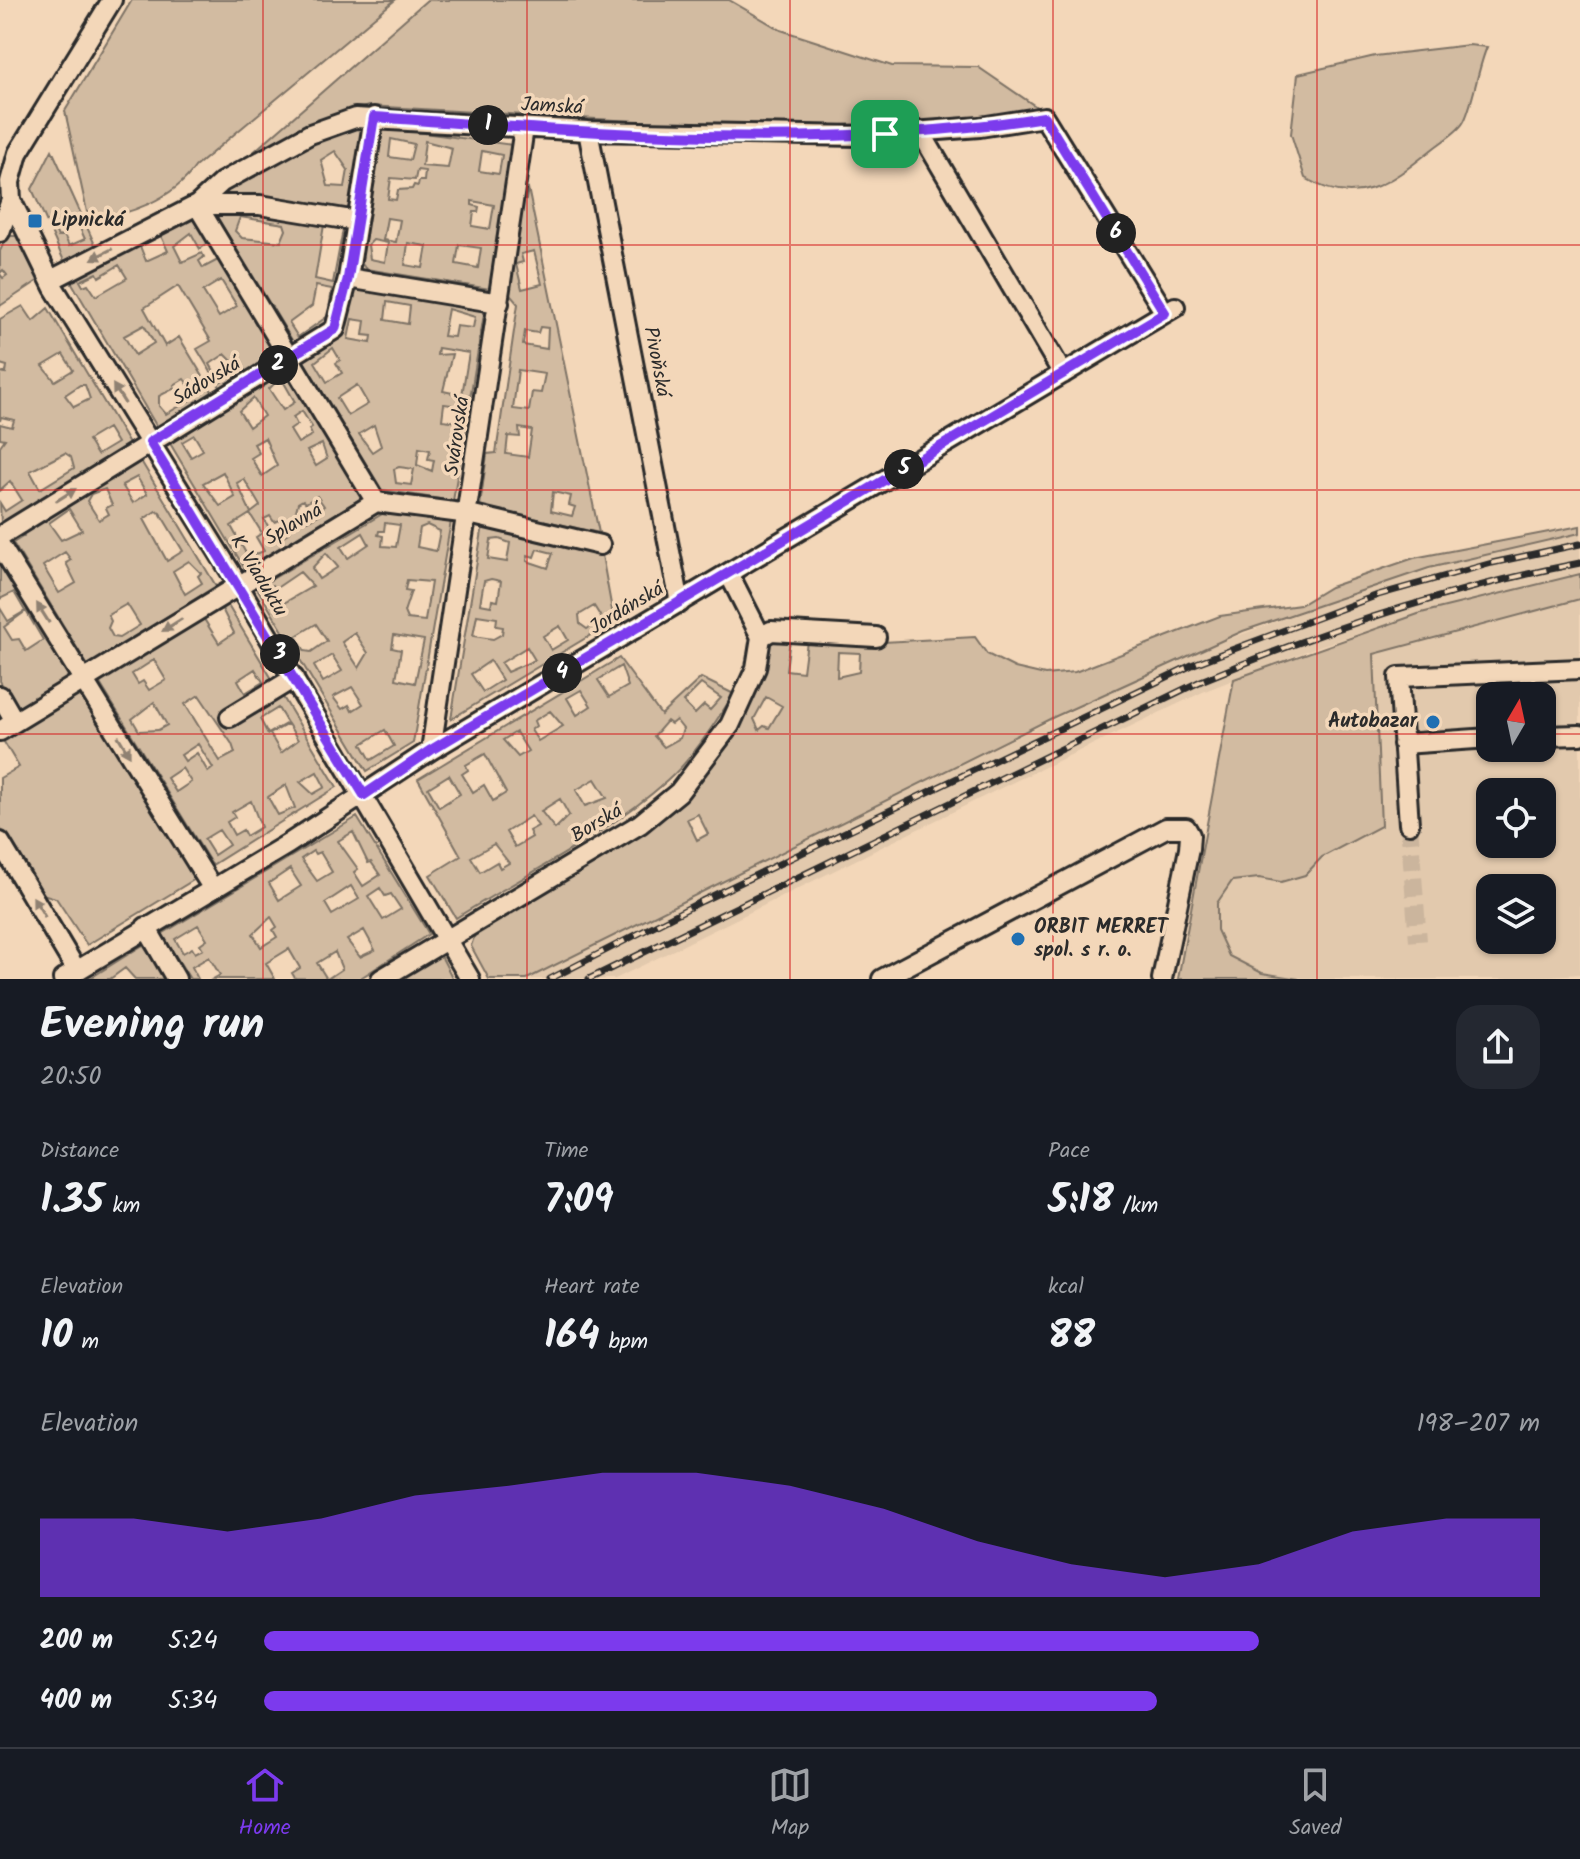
<!DOCTYPE html>
<meta charset="utf-8">
<style>
:root{--surface:#171b24;--page:#242831;--text:#f1f3f6;--muted:#9ea1a6;--line:#363941;--accent:#7c3aed}
body{margin:0;font-family:Kalam,sans-serif;background:var(--page);color:var(--text);height:100vh;display:flex;flex-direction:column;font-size:30px;white-space:nowrap}
*{box-sizing:border-box;margin:0}
p{font-size:26px;color:var(--muted)}
.icon{flex:none;width:44px;height:44px;fill:none;stroke:currentColor;stroke-width:2;stroke-linecap:round;stroke-linejoin:round}
.map{position:relative;height:979px;overflow:hidden}
.sheet{display:flex;flex-direction:column;background:var(--surface);flex:1}
.sheet>*{flex:none}
.needle{width:52px;rotate:9deg}
.controls{position:absolute;left:1476px;top:682px;display:grid;gap:16px}
.controls a{display:grid;place-items:center;width:80px;height:80px;border-radius:16px;background:var(--surface);box-shadow:0 2px 6px #0004;font-size:40px}
.pin{position:absolute;display:grid;place-items:center;width:68px;height:68px;color:#fff;margin:-34px;border-radius:16px;box-shadow:0 4px 12px #0006}
.km{position:absolute;width:40px;height:40px;margin:-20px;border-radius:50%;background:#222;color:#fff;font-size:22px;line-height:40px;text-align:center}
.round{display:grid;place-items:center;flex:none;width:84px;height:84px;border-radius:24px;background:var(--page)}
.head{display:flex;align-items:center;justify-content:space-between;height:136px;padding:0 40px}
h1{font-size:44px;font-weight:600;line-height:60px}
.metrics{display:grid;grid-template-columns:repeat(3,1fr);gap:12px;height:136px;padding:8px 40px}
.metrics div{display:grid;align-content:center}
.metrics b{font-size:40px;font-weight:600}
.metrics small{font-size:22px;font-weight:400}
.metrics p{font-size:22px}
.chart{height:224px;padding:16px 40px}
.chart p{display:flex;justify-content:space-between}
.chart svg{width:100%;height:144px;margin-top:8px;fill:var(--accent);opacity:.7}
ul{padding:0 40px;list-style:none;font-size:26px}
li{display:grid;grid-template-columns:128px 96px 1fr;align-items:center;height:60px}
li i{height:20px;border-radius:10px;background:var(--accent)}
.tabs{display:flex;justify-content:space-around;align-items:center;height:112px;border-top:2px solid var(--line);background:var(--surface);font-size:22px;color:var(--muted)}
.tabs a{display:grid;justify-items:center;gap:4px}
.tabs .current{color:var(--accent)}
.map>svg:first-child{display:block}
.built{fill:#e2c9ad;fill-rule:evenodd}
.green{fill:#d2bba1;stroke:#7e7366;stroke-width:2;fill-rule:evenodd}
.lines{fill:none;stroke-linecap:round;stroke-linejoin:round}
.minor-tunnel{stroke:#cbb59d;stroke-width:18;stroke-dasharray:18 9;stroke-linecap:butt}
.minor-casing{stroke:#2b2b2b;stroke-width:24}
.minor{stroke:#f3d7b9;stroke-width:18}
.rail-casing{stroke:#2b2b2b;stroke-width:7}
.rail{stroke:#f3d7b9;stroke-width:4;stroke-dasharray:12;stroke-linecap:butt}
.oneway{fill:#8f8172}
.route-casing{stroke:#fff;stroke-width:16}
.route{stroke:#7c3aed;stroke-width:10}
.grid{fill:none;stroke:#d62828;stroke-width:2;stroke-opacity:0.55}
.poi-dot{fill:#1f6fb2;stroke:#f3d7b9;stroke-width:3}
.labels{text-anchor:middle;dominant-baseline:central;stroke-width:7;stroke-linejoin:round;paint-order:stroke}
.street-label{font-size:20px;fill:#2b2b2b;stroke:#f3d7b9}
.poi-label{font-size:20px;font-weight:bold;fill:#2b2b2b;stroke:#f3d7b9;text-anchor:start}
</style>
<div class="map">
<svg width="1580" height="979" viewBox="0 0 1580 979">
<rect width="100%" height="100%" fill="#f3d7b9"/>
<filter id="ink" filterUnits="userSpaceOnUse"><feTurbulence type="fractalNoise" baseFrequency=".0125" numOctaves="2"/><feDisplacementMap in="SourceGraphic" scale="16" xChannelSelector="R" yChannelSelector="G"/><feConvolveMatrix kernelMatrix="1 2 1 2 8 2 1 2 1" color-interpolation-filters="sRGB"/></filter>
<g filter="url(#ink)">
<!-- built -->
<path class="built" d="M1580,533V574L1421,613L1314,648L1205,691L1005,786L615,979H527L697,892L1189,654L1375,585L1489,553Z
M1580,599V974L1511,979H1299L1262,973L1229,956L1217,930V903L1232,881L1259,878L1281,882L1305,875L1322,857L1381,826L1374,654ZM1490,696H1542V748H1490ZM1490,792H1542V844H1490ZM1490,888H1542V940H1490Z"/>
<!-- green -->
<path class="green" d="M132,0H395L195,167C173,200 127,215 89,221L65,111Z
M427,0H729L781,30L892,66L978,67L1038,108L972,118L805,127L651,122L368,106L304,129L242,162Z
M1469,45L1487,47C1478,67 1472,109 1463,123C1457,133 1439,143 1430,151C1389,184 1356,209 1305,178L1291,134L1298,74L1375,56Z
M363,124L353,203L344,212L223,198L221,189L316,137ZM335,151L348,170L345,187L328,186L321,160Z
M379,127L513,145L490,289L366,269L359,261ZM391,139L414,144L410,160L389,157ZM425,141L452,148L448,168L422,166ZM482,151L502,155L499,174L479,171ZM417,170L425,171L424,181H419L418,186L414,185L412,189L398,190L396,200L388,199L391,178L415,180ZM472,201L494,205L490,229L472,226L474,212H478L479,207L472,205ZM387,218L400,220L396,242L383,240ZM373,240L388,243L385,262L370,259L368,245ZM408,243L427,246L423,268L405,265ZM459,245L481,248L478,268L456,264Z
M52,150L96,247L64,261L32,189ZM59,224L62,231L78,224L85,239L69,246L64,235L58,237L54,227Z
M528,188L599,533L480,506L487,454L496,453L518,304L504,288L520,199L526,200ZM534,251L542,284L522,289L516,264L523,262L521,254ZM540,327L548,328L547,349L523,345L525,331L538,333ZM518,370L545,374L541,393L532,392L529,411L513,409ZM519,428L532,430L528,457L506,454L508,436L520,437ZM553,492L571,496L569,505L575,507L572,516L551,511Z
M225,208L324,225L315,279L333,283L343,229L347,228L334,314L329,323L295,345L217,217ZM240,217L284,224L286,230L281,242L242,238L235,231ZM316,286L332,289L328,316L298,337L289,323L312,306Z
M194,219L278,353L220,387L197,349L211,341L178,286L144,308L165,346L179,337L213,393L157,427L69,278ZM191,233L200,249L208,243L218,260L203,268L199,261L204,257L202,253L182,262L174,246ZM161,236L168,251L146,261L140,246ZM119,265L127,278L96,296L88,284L83,286L80,281L97,273L99,277ZM221,280L237,306L219,317L203,291ZM144,325L154,343L135,355L124,336ZM225,354L238,367L236,372L220,382L210,364ZM184,379L197,396L166,414L159,406V396L175,388L174,385Z
M7,236H16L39,280L0,306V274L3,278L7,275L3,270L0,273V251Z
M353,286L485,308L453,501L382,490L302,358L346,331ZM387,302L410,306L408,324L385,320ZM448,309L475,317L473,328L456,326L454,337L443,336ZM352,319L365,321L363,335L372,336L371,343L348,339ZM333,348L340,360L336,363L342,373L327,382L315,362ZM438,348L469,353L462,395L443,391L452,354L437,355ZM357,385L368,404L348,416L337,398ZM444,404L460,406L458,422L442,420ZM374,425L381,446L372,452L359,434ZM419,448L430,450L428,459L434,460L432,471L417,465ZM399,467L414,469L411,485L396,483L394,469Z
M23,306L33,321L48,308L129,444L1,523L0,503L5,511L22,500L10,481L0,490V446L5,439L0,438V424L12,427L14,420L1,417L0,421V372L6,373L7,366L0,364V319ZM63,354L73,370L55,381L43,366ZM80,385H85L90,399L74,407L65,395ZM108,428L117,443L97,455L88,440ZM65,453L71,457L74,468L40,489L30,471Z
M286,366L363,497L245,569L168,440ZM278,380L283,381L295,402L283,410L269,389ZM253,398L264,416L249,427L239,411ZM302,411L312,427L309,429L312,435L298,443L290,430L297,425L293,417ZM194,435L203,450L191,457L182,442ZM265,438L277,466L262,476L251,458L259,453L254,444ZM322,444L327,459L316,466L307,451ZM223,472L235,497L220,506L203,483ZM244,479L260,506L251,513L237,483ZM317,496L324,506L318,510L320,514L307,521L303,515L299,517L296,511L298,503L303,500L306,503ZM250,514L262,533L256,537L264,551L248,557L231,526ZM270,516L274,522L286,518L290,532L276,540L264,519Z
M138,456L216,586L88,666L13,543L24,536L21,530ZM137,477L147,494L133,503L122,485ZM105,489L112,505L106,508L109,514L99,520L87,501L91,494ZM69,509L82,530L61,540L49,523ZM156,511L160,513L183,551L167,561L144,519ZM65,552L71,560L66,563L76,583L59,593L43,566ZM189,561L201,573L198,576L202,583L185,594L173,571ZM127,604L140,625L119,638L113,637L108,628L111,621L108,615Z
M389,510L451,521L413,743L367,771L257,588ZM385,523L400,525L396,547L382,546L383,536L378,535L379,531H384ZM427,525L440,531L436,551L417,547L420,528ZM363,533L369,544L348,558L341,547ZM326,553L338,567L319,579L312,568ZM300,572L313,586L284,603L285,607L276,612L264,590L272,585L275,589ZM407,580L431,582L425,621L407,619L404,612L411,591L405,590ZM316,624L327,641L311,652L305,651L296,636ZM355,633L368,653L359,668L342,642ZM394,635L424,640L415,683L396,679L401,650L392,648ZM332,655L342,671L323,682L314,666ZM352,687L363,704L352,711L349,705L342,709L333,697ZM385,730L394,746L371,760L362,744Z
M483,525L602,555L614,621L451,719ZM499,539L510,543L507,562L488,559L491,540ZM537,549L553,553L548,568L527,561L528,555L534,557ZM491,579L501,581L498,601L492,600L491,606L480,604L484,581ZM594,606L602,619L587,629L580,624L579,615ZM477,615L497,618L496,626L503,627L502,634L493,639L473,636ZM560,626L568,640L551,650L543,636ZM527,647L535,660L507,672L501,663ZM490,661L502,680L483,692L471,674Z
M1580,526V533L1429,568L1243,631L1054,717L527,979H489L471,946L478,926L690,788L723,750L749,706L772,636L883,642L975,637L987,654L1015,668L1045,675L1075,672L1220,616L1300,605L1330,587L1414,558ZM790,639L807,641L803,672L786,670ZM838,652L860,653L859,672L837,677ZM766,697L782,706L769,728L764,726L759,730L754,719ZM698,814L708,834L697,840L687,819Z
M5,564L73,676L16,709L0,681V608L8,621L25,611L14,592L0,599V565ZM26,611L43,640L26,651L19,639L12,640L4,627Z
M1580,574V599L1374,654L1381,826L1322,857L1305,875L1281,882L1259,878L1232,881L1217,903V930L1229,956L1262,973L1299,979H1178L1234,679L1421,613Z
M227,604L337,787L212,865L99,682ZM222,609L234,633L219,643L204,619ZM154,660L166,680L149,690L143,681L138,684L132,674ZM255,669L263,682L245,693L238,680ZM199,695L232,744L235,753L220,761L185,704ZM154,702L167,725L158,730L139,731L132,719ZM278,708L287,723L268,734L260,719ZM288,724L298,740L281,753L270,734ZM198,744L213,768L208,772L197,753L185,761L181,755ZM182,768L191,782L176,792L167,778ZM317,772L325,787L313,794L300,782ZM286,785L295,808L278,815L268,797ZM251,801L261,827L246,836L243,830L234,835L227,822L235,817L232,812ZM219,830L229,845L214,855L204,839Z
M619,658L661,715L701,678L734,694C714,724 694,757 667,781C605,836 526,874 456,918L430,875L461,856L418,779ZM621,666L628,686L609,697L598,680ZM701,684L721,698L710,710L704,705L695,714L683,702ZM581,690L591,706L577,715L567,698ZM550,711L563,726L538,741L531,730L536,726L534,721ZM676,720L683,729L680,738L664,747L654,736L667,721L671,724ZM516,732L528,751L518,757L503,740ZM485,754L506,793L493,801L484,785L473,792L462,774L468,770L466,765ZM449,775L460,794L439,807L428,788ZM595,779L607,798L585,806L576,790ZM560,799L569,815L555,829L541,811ZM531,816L538,826L529,831L532,837L515,847L506,832ZM494,844L509,863L500,868L497,862L480,872L471,857Z
M79,687L191,864L195,879L87,945L56,898L39,893L0,827V778L19,767L1,737Z
M357,817L429,934L359,979L295,978L292,973L300,968L289,949L266,963L275,979H213L220,975L209,957L192,967L198,979H190L162,934ZM353,832L368,863L371,862L380,875L363,886L354,872L358,869L338,841ZM313,851L315,854L320,852L332,872L317,881L301,859ZM290,869L301,886L279,900L269,883ZM351,886L359,899L332,915L325,903ZM380,888L385,896L391,894L401,909L383,920L368,896ZM271,917L277,927L273,930L277,937L261,947L253,934ZM198,925L207,939L200,944L203,949L195,953L192,948L183,953L175,939ZM364,930L375,950L360,957L347,940ZM335,952L342,969L327,979L317,963Z
M143,945L165,979H135L125,968L110,979H89Z
M439,952L453,979H396Z"/>
<g class="lines">
<!-- minor-tunnel -->
<path class="minor-tunnel" d="M1409,824L1418,941"/>
<!-- minor casing -->
<g class="minor-casing">
<path id="minor" d="M112,0L18,153L10,182L11,200L54,288L230,571L470,979
M588,131L680,603
M920,131L1063,374
M197,205L376,502
M197,205H260L357,221
M0,232L11,200
M348,278L499,303
M51,280L197,205L222,182L310,134L355,118L588,131L859,136L980,127L1044,117L1165,313
M0,536L335,329L348,278L374,117
M0,545L213,889
M761,637L771,631L876,637
M0,696L15,722
M230,717L294,678
M0,731L376,502L469,514L600,545
M1542,736L1580,735
M1403,744L1490,738
M431,750L524,128
M1409,824L1399,677L1580,669
M0,842L77,971
M146,927L176,979
M63,979L288,844L431,750L1175,307
M381,979L640,824L679,792L730,725L756,668L761,637L729,574
M882,979L1166,828H1186L1190,835L1189,849L1162,979"/>
</g>
<!-- minor -->
<use href="#minor" class="minor"/>
<!-- rail casing -->
<g class="rail-casing">
<path id="rail" d="M550,979L702,901L1194,664L1378,595L1492,563L1580,544
M589,979L1201,681C1323,630 1450,588 1580,563"/>
</g>
<!-- rail -->
<use href="#rail" class="rail"/>
</g>
<!-- one-way arrows -->
<defs><path id="oneway-solid" d="M-6-.8H1V-3.2L6.5 0L1 3.2V.8H-6Z" transform="scale(2)"/></defs>
<g class="oneway">
<use href="#oneway-solid" transform="translate(102 254) rotate(153)"/>
<use href="#oneway-solid" transform="translate(119 394) rotate(-122)"/>
<use href="#oneway-solid" transform="translate(66 495) rotate(-32)"/>
<use href="#oneway-solid" transform="translate(43 613) rotate(-122)"/>
<use href="#oneway-solid" transform="translate(172 625) rotate(148)"/>
<use href="#oneway-solid" transform="translate(124 746) rotate(59)"/>
<use href="#oneway-solid" transform="translate(39 907) rotate(-121)"/>
</g>
</g>
<g class="lines" filter="url(#ink)">
<!-- route casing -->
<g class="route-casing">
<path id="route" d="M374,117C592,133 828,152 1044,117L1165,313L431,750L364,795L150,442L335,329L348,278Z"/>
</g>
<!-- route -->
<use href="#route" class="route"/>
</g>
<!-- grid -->
<path class="grid" d="M263,0V979M527,0V979M790,0V979M1053,0V979M1317,0V979M0,245H1580M0,490H1580M0,734H1490M1542,734H1580"/>
<!-- markers -->
<g class="poi-dot">
<rect x="27" y="213" width="16" height="16" rx="4"/>
<circle cx="1433" cy="722" r="8"/>
<circle cx="1018" cy="939" r="8"/>
</g>
<g class="labels">
<!-- street labels -->
<g class="street-label">
<text transform="translate(552 107) rotate(3)">Jamská</text>
<text transform="translate(656 362) rotate(79)">Pivoňská</text>
<text transform="translate(207 382) rotate(-31)">Sádovská</text>
<text transform="translate(458 436) rotate(-82)">Svárovská</text>
<text transform="translate(294 525) rotate(-31)">Splavná</text>
<text transform="translate(258 576) rotate(59)">K Viaduktu</text>
<text transform="translate(627 609) rotate(-31)">Jordánská</text>
<text transform="translate(597 824) rotate(-31)">Borská</text>
</g>
<!-- poi labels -->
<g class="poi-label">
<text x="51" y="221">Lipnická</text>
<text x="1417" y="722" text-anchor="end">Autobazar</text>
<text x="1034" y="928">ORBIT MERRET<tspan x="1034" dy="23">spol. s r. o.</tspan></text>
</g>
</g>
</svg>
<div class="controls">
<a><svg class="needle" viewBox="-14 -14 28 28"><path d="M0-13l5 13h-10z" fill="#e53935"/><path d="M0 13l5-13h-10z" fill="#9ea1a6"/></svg></a>
<a><svg class="icon" aria-label="locate" viewBox="0 0 24 24"><circle cx="12" cy="12" r="6"/><path d="M12 2v4M12 18v4M2 12h4M18 12h4"/></svg></a>
<a><svg class="icon" aria-label="layers" viewBox="0 0 24 24"><path d="M12 4l9 5-9 5-9-5zM3 14l9 5 9-5"/></svg></a>
</div>
<div class="pin" style="left:885px;top:134px;background:#1e9e55"><svg class="icon" aria-label="arrive" viewBox="0 0 24 24"><path d="M6 21V4h12l-3 4 3 4H6"/></svg></div>
<b class="km" style="left:488px;top:125px">1</b>
<b class="km" style="left:278px;top:365px">2</b>
<b class="km" style="left:280px;top:654px">3</b>
<b class="km" style="left:562px;top:673px">4</b>
<b class="km" style="left:904px;top:469px">5</b>
<b class="km" style="left:1116px;top:233px">6</b>
</div>
<section class="sheet">
<div class="head"><div><h1>Evening run</h1><p>20:50</p></div><a class="round"><svg class="icon" aria-label="share" viewBox="0 0 24 24"><path d="M12 15V3M7 8l5-5 5 5M5 13v7h14v-7"/></svg></a></div>
<div class="metrics">
<div><p>Distance</p><b>1.35<small> km</small></b></div>
<div><p>Time</p><b>7:09</b></div>
<div><p>Pace</p><b>5:18<small> /km</small></b></div>
</div>
<div class="metrics">
<div><p>Elevation</p><b>10<small> m</small></b></div>
<div><p>Heart rate</p><b>164<small> bpm</small></b></div>
<div><p>kcal</p><b>88</b></div>
</div>
<div class="chart"><p><span>Elevation</span>198–207 m</p>
<svg viewBox="0 0 160 44" preserveAspectRatio="none"><path d="M0 44V20L10 20L20 24L30 20L40 13L50 10L60 6L70 6L80 10L90 17L100 27L110 34L120 38L130 34L140 24L150 20L160 20V44z"/></svg>
</div>
<ul>
<li><b>200 m</b>5:24<i style="width:78%"></i></li>
<li><b>400 m</b>5:34<i style="width:70%"></i></li>
</ul>
</section>
<nav class="tabs">
<a class="current"><svg class="icon" aria-label="home" viewBox="0 0 24 24"><path d="M3 11l9-7 9 7M6 9v11h12V9"/></svg>Home</a>
<a><svg class="icon" aria-label="map" viewBox="0 0 24 24"><path d="M3 6l6-2 6 2 6-2v14l-6 2-6-2-6 2zM9 4v14M15 6v14"/></svg>Map</a>
<a><svg class="icon" aria-label="saved" viewBox="0 0 24 24"><path d="M7 4h10v16l-5-4-5 4z"/></svg>Saved</a>
</nav>
